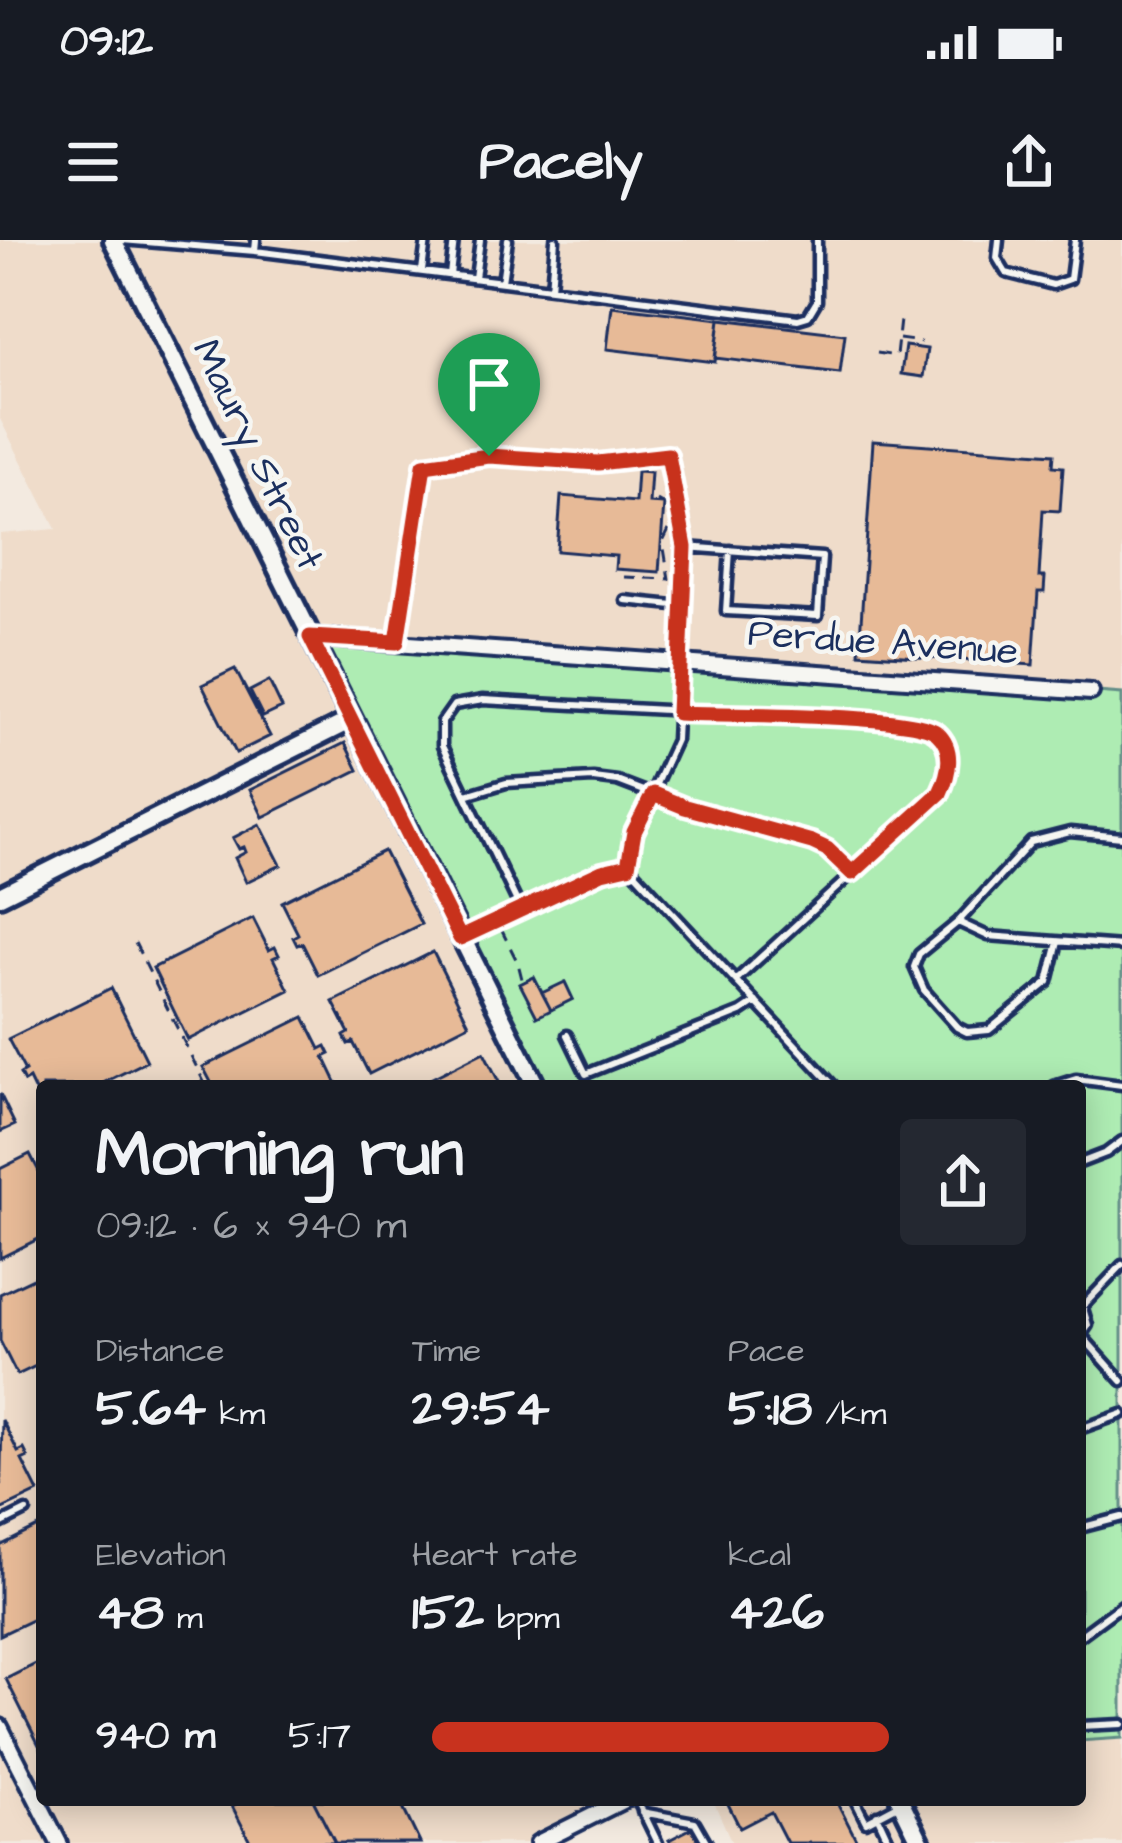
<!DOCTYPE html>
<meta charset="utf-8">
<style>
:root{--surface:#171b24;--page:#242831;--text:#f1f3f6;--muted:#9ea1a6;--accent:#c8321e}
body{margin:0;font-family:"Architects Daughter",sans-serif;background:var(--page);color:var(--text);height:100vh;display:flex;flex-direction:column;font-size:45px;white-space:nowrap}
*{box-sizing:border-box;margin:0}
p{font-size:39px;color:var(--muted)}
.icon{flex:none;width:66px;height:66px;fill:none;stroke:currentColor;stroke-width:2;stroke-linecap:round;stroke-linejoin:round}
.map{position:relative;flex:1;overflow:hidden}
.sheet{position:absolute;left:36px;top:840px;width:1050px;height:726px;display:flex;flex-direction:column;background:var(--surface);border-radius:12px;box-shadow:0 6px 30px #0003}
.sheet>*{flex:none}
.pin{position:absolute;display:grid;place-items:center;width:102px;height:102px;color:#fff;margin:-123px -51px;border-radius:50% 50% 50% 0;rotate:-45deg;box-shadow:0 0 12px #0007}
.pin .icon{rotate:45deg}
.round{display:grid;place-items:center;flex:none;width:126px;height:126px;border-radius:12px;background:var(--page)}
.head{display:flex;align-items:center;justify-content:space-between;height:204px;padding:0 60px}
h1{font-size:66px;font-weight:700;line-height:90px}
.metrics{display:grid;grid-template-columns:repeat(3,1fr);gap:18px;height:204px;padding:12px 60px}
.metrics div{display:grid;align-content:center}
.metrics b{font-size:51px;font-weight:700}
.metrics small{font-size:33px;font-weight:400}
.metrics p{font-size:33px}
ul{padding:0 60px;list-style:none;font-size:39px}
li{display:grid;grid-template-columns:192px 144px 1fr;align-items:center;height:90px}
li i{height:30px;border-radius:15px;background:var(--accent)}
.status{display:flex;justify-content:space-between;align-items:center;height:84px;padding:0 60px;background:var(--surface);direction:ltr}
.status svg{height:33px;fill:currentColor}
header{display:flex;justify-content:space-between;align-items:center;height:156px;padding:0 60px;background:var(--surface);font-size:54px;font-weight:700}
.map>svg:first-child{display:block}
.built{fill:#efdcca}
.green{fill:#aeecb3;stroke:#648e88;stroke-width:3}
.building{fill:#e7ba97;stroke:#1b2f5e;stroke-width:3}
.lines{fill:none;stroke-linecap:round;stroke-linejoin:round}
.service-casing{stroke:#1b2f5e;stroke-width:15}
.minor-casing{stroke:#1b2f5e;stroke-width:22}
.tertiary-casing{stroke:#1b2f5e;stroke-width:26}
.path{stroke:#1b2f5e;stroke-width:3;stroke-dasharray:12 9;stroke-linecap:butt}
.service{stroke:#f6f6f2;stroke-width:6}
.minor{stroke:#f6f6f2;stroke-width:14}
.tertiary{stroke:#f6f6f2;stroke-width:16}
.route-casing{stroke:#fff;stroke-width:24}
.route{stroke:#c8321e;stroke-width:15}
.labels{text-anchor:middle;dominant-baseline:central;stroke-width:9;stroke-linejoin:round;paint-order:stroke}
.street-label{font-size:39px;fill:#1b2f5e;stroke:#f6f6f2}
</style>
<div class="status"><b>09:12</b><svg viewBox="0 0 49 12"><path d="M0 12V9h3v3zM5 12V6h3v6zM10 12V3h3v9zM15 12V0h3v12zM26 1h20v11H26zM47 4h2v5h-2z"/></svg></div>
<header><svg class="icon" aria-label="menu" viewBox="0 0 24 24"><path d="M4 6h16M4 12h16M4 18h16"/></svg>Pacely<svg class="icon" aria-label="share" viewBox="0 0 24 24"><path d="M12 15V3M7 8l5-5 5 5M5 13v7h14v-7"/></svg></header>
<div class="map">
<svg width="1122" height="1603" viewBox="0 0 1122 1603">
<rect width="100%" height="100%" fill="#f3eae0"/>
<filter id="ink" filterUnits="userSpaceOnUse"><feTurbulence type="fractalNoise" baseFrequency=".00833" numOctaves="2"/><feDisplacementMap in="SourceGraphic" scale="24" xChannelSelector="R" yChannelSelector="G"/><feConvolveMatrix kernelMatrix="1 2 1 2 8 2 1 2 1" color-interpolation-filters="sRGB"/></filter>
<g filter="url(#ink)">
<!-- built -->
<path class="built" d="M0,0H1122V454L308,390L539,846H42V1560H619L535,1603H0V294L56,289L0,179Z
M1122,1498V1603H732L713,1560H1080V1501Z"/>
<!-- green -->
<path class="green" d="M307,390L1122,454V1498L1080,1501V846H539Z"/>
<!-- building -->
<path class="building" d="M612,66L720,79L715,122L607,109Z
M720,79L845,94L840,133L715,118Z
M905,106L927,109L923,137L901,134Z
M873,201L1054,214L1053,226L1063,227L1060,271L1043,270L1039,337H1045L1044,352H1038L1033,425L859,413Z
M637,231L651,232L649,263L664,264L659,332L615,329L616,316L557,311L561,256L635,262Z
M235,429L270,496L236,513L202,445Z
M269,441L282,468L263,477L250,451Z
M345,503L358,530L263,577L250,550Z
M260,584L281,625L246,642L235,618L246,612L244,607L239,609L233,598Z
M384,611L421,684L318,735L302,703L297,705L293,697L298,694L282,662Z
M253,678L269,710L275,707L279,715L273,718L289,750L188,800L153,728Z
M433,712L469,784L369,834L353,802L348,804L344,796L349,793L333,762Z
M534,737L551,770L537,777L520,744Z
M565,742L573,759L551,770L542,753Z
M111,748L147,821L97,846H42V866L29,839L24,842L20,834L25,831L8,799Z
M304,777L320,809L326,806L330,814L324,817L338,846H213L203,827Z
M484,812L501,846H416Z
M0,854L15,885L0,892Z
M30,914L42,937V997L0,1018V929Z
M42,1034V1123L17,1135L0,1101V1054Z
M2,1180L18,1212L24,1209L28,1217L22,1220L38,1252L0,1270Z
M42,1285V1375L0,1395V1306Z
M42,1421V1511L6,1439Z
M244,1560H313L335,1603H251L232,1566Z
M313,1560H417L403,1568L420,1603H335Z
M726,1560H836L858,1603H787L771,1572L740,1588Z
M692,1588L700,1603H671L669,1600Z"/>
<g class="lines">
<!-- service casing -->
<g class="service-casing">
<path id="service" d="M122,0L255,11L256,0
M999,0L997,18L1006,33L1053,45L1070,39L1075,0
M255,11L798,79L808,76L817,61V0
M422,31L426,0
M450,35L454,0
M475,38L480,0
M502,42L508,0
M551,48L555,0
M730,310L726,371L818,376L822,317L685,307L676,500L634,592L629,626L834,846
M625,360L683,366
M397,399L424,225L489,216L598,223L668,215L685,307
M466,555L506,543L593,538L617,541L685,567L812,602L827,609L852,633
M521,670L442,506V482L454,465L483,460L888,482C936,487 966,498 940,553L736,740
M958,682L988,696L1122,706
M464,697L602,632L628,626
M1058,702L1048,742L989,790L967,792L957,787L924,750L914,727L919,714L958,682L1031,602L1070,592L1122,597
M567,795L586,834L741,772L756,762
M1054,846L1076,839L1122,845
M1080,923L1106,913L1122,901
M1082,1067L1122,1025
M1082,1096L1122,1141
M1080,1097L1088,1085L1083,1068
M1080,1189L1122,1174
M0,1284L26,1271
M1080,1288L1122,1277
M1080,1396L1122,1365
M1080,1486L1122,1484
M637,1560L658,1603
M855,1560L866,1582L898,1565
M642,1572L695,1582L707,1603
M877,1575L890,1603"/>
</g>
<!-- minor casing -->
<g class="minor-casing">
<path id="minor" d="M310,397L1091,452
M0,1487L59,1603
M538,1603L624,1560"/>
</g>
<!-- tertiary casing -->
<g class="tertiary-casing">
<path id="tertiary" d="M113,0L536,846
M0,656L351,480
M900,1560L921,1603"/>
</g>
<!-- path -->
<path class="path" d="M899,99L921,102
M877,113L896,116L900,80
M657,260L667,266
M624,337L669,339L663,302L671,286
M501,689L518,723L523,743
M135,703L206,846"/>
<!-- service -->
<use href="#service" class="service"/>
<!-- minor -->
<use href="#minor" class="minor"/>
<!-- tertiary -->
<use href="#tertiary" class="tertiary"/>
</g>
</g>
<g class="lines" filter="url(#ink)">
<!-- route casing -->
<g class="route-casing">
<path id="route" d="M668,215L685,307L678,473C719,475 915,473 937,493C955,509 949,534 940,553L852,633L827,609L812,602L685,567L653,554L634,592L628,626L602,632L460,698L310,397L397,402L424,225L489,216L598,223Z"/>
</g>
<!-- route -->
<use href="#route" class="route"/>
</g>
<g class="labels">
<!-- street labels -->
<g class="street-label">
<text transform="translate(257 215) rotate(64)">Maury Street</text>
<text transform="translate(883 403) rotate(4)">Perdue Avenue</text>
</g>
</g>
</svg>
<div class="pin" style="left:489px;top:216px;background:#1e9e55"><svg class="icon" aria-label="arrive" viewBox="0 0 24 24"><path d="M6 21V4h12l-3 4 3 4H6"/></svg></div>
<section class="sheet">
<div class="head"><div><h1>Morning run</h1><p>09:12 · 6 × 940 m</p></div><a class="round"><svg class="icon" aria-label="share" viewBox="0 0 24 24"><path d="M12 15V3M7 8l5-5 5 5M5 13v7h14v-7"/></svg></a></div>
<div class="metrics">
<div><p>Distance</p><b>5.64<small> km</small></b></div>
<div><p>Time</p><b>29:54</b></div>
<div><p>Pace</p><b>5:18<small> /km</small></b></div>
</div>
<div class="metrics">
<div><p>Elevation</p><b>48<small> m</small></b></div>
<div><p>Heart rate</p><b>152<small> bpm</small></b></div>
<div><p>kcal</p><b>426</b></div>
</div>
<ul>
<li><b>940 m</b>5:17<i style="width:77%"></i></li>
</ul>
</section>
</div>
